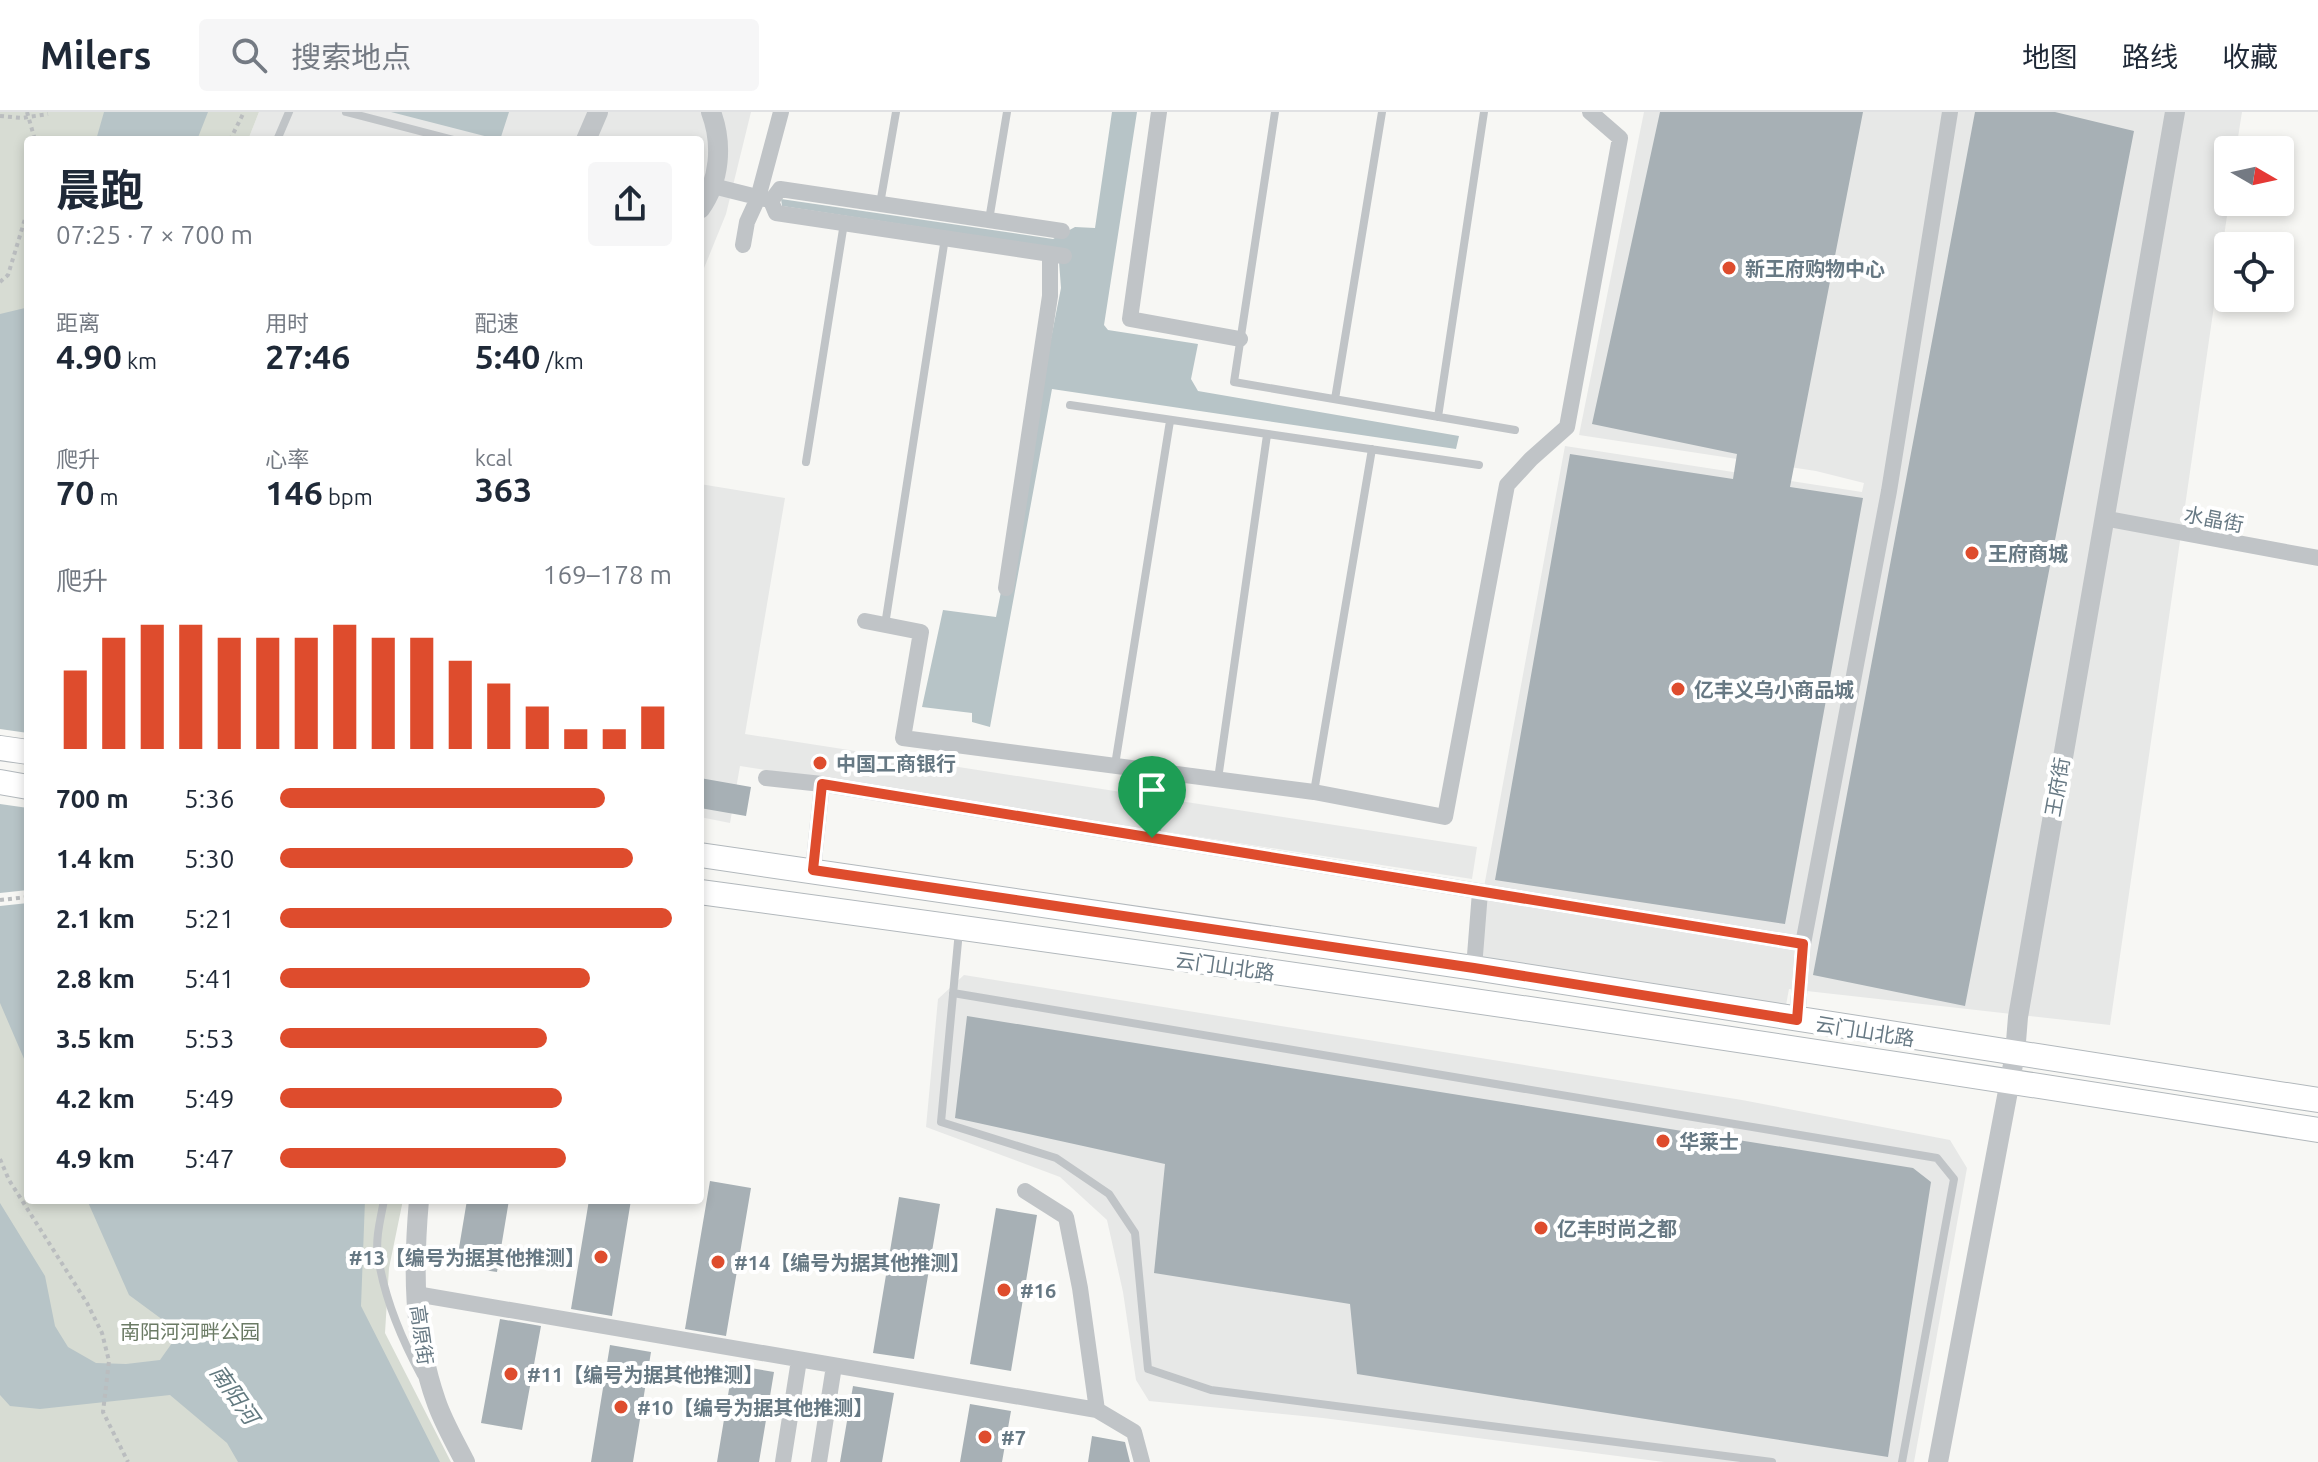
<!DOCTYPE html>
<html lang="zh">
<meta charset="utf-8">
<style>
:root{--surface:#fff;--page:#f6f6f7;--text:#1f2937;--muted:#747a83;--line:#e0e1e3;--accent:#de4c2d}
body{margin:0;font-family:Ubuntu,"Noto Sans SC",sans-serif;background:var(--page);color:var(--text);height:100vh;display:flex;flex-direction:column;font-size:30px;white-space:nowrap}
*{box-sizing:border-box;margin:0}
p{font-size:26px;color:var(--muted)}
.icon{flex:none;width:44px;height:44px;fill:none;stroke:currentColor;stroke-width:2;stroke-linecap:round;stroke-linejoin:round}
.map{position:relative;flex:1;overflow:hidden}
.sheet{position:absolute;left:24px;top:24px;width:680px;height:1068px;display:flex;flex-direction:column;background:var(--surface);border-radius:8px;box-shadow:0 4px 12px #0003}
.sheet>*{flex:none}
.needle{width:52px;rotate:99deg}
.fabs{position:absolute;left:2214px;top:24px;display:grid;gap:16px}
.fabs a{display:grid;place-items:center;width:80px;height:80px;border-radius:8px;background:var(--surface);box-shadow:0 4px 12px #0003;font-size:40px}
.pin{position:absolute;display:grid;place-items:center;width:68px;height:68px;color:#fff;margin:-82px -34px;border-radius:50% 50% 50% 0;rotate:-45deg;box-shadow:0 0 8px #0007}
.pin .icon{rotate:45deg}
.round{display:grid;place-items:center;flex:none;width:84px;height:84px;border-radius:8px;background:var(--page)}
.summary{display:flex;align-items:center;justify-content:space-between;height:136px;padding:0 32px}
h1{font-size:44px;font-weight:700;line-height:60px}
.stats{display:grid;grid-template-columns:repeat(3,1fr);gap:12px;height:136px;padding:8px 32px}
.stats div{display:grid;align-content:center}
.stats b{font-size:34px;font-weight:700}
.stats small{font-size:22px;font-weight:400}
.stats p{font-size:22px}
.chart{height:224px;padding:16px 32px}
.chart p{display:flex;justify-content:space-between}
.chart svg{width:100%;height:144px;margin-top:8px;stroke:var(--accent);stroke-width:6}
ul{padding:0 32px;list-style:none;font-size:26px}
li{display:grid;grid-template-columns:128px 96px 1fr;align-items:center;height:60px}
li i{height:20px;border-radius:10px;background:var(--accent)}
header{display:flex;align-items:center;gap:48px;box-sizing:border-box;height:112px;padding:0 40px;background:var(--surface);border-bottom:2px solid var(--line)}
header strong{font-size:38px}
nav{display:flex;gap:44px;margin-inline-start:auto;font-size:28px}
.search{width:560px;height:72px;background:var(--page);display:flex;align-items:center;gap:20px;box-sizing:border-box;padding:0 28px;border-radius:8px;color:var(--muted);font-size:30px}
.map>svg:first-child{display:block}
.built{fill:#e7e8e7}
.green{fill:#d7dcd3}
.water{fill:#b7c4c7}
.pier{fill:#f7f7f4}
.building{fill:#a7b0b5}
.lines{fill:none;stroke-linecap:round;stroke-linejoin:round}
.secondary-casing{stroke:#b2b8bc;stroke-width:26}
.path{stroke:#babdbf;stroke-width:4;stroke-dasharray:4 4;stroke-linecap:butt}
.service{stroke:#c0c4c7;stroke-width:8}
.minor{stroke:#c0c4c7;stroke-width:16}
.tertiary{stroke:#c0c4c7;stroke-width:20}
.secondary{stroke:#fff;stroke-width:24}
.route-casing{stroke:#fff;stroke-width:16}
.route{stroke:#de4c2d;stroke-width:10}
.poi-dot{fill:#de4c2d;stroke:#fff;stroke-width:3}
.labels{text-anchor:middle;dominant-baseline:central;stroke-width:8;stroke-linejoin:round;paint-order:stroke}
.poi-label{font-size:20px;font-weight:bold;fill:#677984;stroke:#fff;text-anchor:start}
.street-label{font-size:20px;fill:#677984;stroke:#fff}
.park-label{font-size:20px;fill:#6b7b65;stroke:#fff}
.water-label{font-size:22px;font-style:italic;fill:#637a80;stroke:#fff}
</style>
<header>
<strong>Milers</strong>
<div class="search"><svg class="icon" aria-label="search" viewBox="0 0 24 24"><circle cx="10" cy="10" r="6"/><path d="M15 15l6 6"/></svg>搜索地点</div>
<nav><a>地图</a><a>路线</a><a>收藏</a></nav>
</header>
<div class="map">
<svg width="2318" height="1350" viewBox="0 0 2318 1350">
<rect width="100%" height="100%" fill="#f7f7f4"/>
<!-- built -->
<path class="built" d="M259,0H751L726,102L700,166V28H248Z
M1644,0H2242L2236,38H2228L2229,90L2110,913L1789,877L1786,893L1483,846L1484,775L1565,334L1862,380L1864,371L1816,359L1579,323Z
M700,372L785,386L745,622L1477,735L1472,767L740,654L730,711L700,705Z
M964,863L1742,988L1950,1028L1967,1056L1914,1350H1664L1323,1306L1149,1289L1136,1268L1123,1180L1107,1108L1060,1065L926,1015L938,887Z"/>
<!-- green -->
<path class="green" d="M0,0H259L248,28H28V1088H403L389,1156L385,1221L451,1350H0Z"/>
<!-- water -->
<path class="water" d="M104,0H208L197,28H96Z
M391,0H509L500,28Z
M1112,0H1137L1104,213L1108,218L1198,232L1191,267L1198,279L1459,324L1456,337L1052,277L990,615L972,610V601L922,595L943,498L996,505L1061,176L1058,136L782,94L781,87L1053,127L1075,115L1095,116Z
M28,191V956L0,891V202L25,196Z
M87,1088H365L361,1194L440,1350H238L227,1331L170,1283L40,1297L10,1294L0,1283V1091L45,1164L55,1214L68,1235L96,1251L126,1252L160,1248L172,1231L167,1211L129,1183Z"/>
<!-- pier -->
<path class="pier" d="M0,617L28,621V696L0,692Z
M28,778V791L0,794V781Z"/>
<!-- building -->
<path class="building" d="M1660,0H1863L1790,375L1863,386L1785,812L1495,768L1570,342L1733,367L1737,342L1592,312Z
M1975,0H2055L2134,19L1965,894L1813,863Z
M700,666L751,675L746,704L700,696Z
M967,904L1913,1056L1931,1070L1888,1345L1357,1262L1350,1192L1154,1161L1165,1052L955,1006Z
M710,1069L751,1076L726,1224L685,1217Z
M899,1085L940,1092L914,1247L873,1241Z
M467,1088H509L497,1160L456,1154Z
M589,1088H631L612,1204L571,1197Z
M996,1096L1037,1103L1011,1259L970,1252Z
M500,1207L541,1214L522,1318L481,1311Z
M610,1233L651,1240L633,1350H591Z
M733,1253L774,1260L759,1350H717Z
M853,1274L894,1281L882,1350H840Z
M970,1292L1011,1299L1002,1350H960Z
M1092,1324L1125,1330L1130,1350H1088Z"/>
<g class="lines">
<!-- secondary casing -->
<g class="secondary-casing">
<path id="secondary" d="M0,636L28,640
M0,670L28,675
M700,743L1474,856L2318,988
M700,780C1240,853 1780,932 2318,1018"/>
</g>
<!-- path -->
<path class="path" d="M27,0L35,28
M0,4L22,6L48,2
M230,28L244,0
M0,170L8,163L28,97
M0,788L28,785
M0,1047L9,1068L87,1191L102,1221L109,1249L103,1300L128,1350"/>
<!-- service -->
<path class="service" d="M346,0L454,28
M1275,0L1234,270L1515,318
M277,28L289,0
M880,92L896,0
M989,108L1007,0
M1335,287L1382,0
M1070,293L1479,353
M1438,305L1484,0
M806,350L844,111
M885,513L945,126
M1115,653L1170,309
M1218,667L1267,323
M1314,680L1372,337
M959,819L941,1010L1056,1046L1109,1082L1135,1121L1148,1257L1211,1278L1772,1350
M953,881L1937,1046L1954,1067L1902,1350
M384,1088C381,1105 375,1127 378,1144C384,1185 401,1226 421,1263"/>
<!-- minor -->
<path class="minor" d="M1159,0L1130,207L1240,227
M713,74L765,87
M1062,119L780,77L771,89L776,101L1064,144
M743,133L747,110L758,86L781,0
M2103,406L2318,446
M1006,476L1050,184V142
M865,509L921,520L903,626L1314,680L1445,705L1507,373L1531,347L1567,315L1620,26L1590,0
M766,666L822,672L1803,832
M1152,726L1161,659
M813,758L822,672
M1474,856L1480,780
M1797,908L1803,832L1889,379L1950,0
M1025,1079L1066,1105L1080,1176L1097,1298L1134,1320L1142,1350
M416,1182L1097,1298
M783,1350L799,1248
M819,1350L834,1254"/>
<!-- tertiary -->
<path class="tertiary" d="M586,28L598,0
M700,97C720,69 723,32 711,0
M419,1088C413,1155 413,1224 436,1289C443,1310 455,1330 465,1350
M1938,1350L2015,942L2018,905L2175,0"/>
<!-- secondary -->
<use href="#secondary" class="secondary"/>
</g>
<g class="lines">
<!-- route casing -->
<g class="route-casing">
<path id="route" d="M822,672L1803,832L1797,908L1474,856L813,758Z"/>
</g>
<!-- route -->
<use href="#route" class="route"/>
</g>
<!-- markers -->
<g class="poi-dot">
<circle cx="1729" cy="156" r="8"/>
<circle cx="1972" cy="441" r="8"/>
<circle cx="1678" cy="577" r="8"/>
<circle cx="820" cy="651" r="8"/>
<circle cx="1663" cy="1029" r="8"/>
<circle cx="1541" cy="1116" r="8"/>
<circle cx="601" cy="1145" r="8"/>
<circle cx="718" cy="1150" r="8"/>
<circle cx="1004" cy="1178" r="8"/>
<circle cx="511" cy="1262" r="8"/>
<circle cx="621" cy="1295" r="8"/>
<circle cx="985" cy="1325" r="8"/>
</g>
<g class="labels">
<!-- poi labels -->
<g class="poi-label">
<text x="1745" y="156">新王府购物中心</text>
<text x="1988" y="441">王府商城</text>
<text x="1694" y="577">亿丰义乌小商品城</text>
<text x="836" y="651">中国工商银行</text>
<text x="1679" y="1029">华莱士</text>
<text x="1557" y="1116">亿丰时尚之都</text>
<text x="585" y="1145" text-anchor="end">#13【编号为据其他推测】</text>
<text x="734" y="1150">#14【编号为据其他推测】</text>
<text x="1020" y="1178">#16</text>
<text x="527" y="1262">#11【编号为据其他推测】</text>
<text x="637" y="1295">#10【编号为据其他推测】</text>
<text x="1001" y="1325">#7</text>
</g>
<!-- street labels -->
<g class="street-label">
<text transform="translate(2214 407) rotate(11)">水晶街</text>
<text transform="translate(2057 675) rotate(-80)">王府街</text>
<text transform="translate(1225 854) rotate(8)">云门山北路</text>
<text transform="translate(1865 919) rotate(9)">云门山北路</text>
<text transform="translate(422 1223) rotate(82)">高原街</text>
</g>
<!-- park labels -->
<g class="park-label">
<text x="190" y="1219">南阳河河畔公园</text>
</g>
<!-- water labels -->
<g class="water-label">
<text transform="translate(235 1282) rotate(55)">南阳河</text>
</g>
</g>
</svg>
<div class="fabs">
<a><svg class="needle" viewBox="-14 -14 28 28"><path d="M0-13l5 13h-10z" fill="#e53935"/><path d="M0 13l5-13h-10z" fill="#747a83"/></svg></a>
<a><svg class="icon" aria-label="locate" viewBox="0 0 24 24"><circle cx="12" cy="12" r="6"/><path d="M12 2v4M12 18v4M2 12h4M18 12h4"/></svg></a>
</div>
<div class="pin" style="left:1152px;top:726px;background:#1e9e55"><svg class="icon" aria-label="arrive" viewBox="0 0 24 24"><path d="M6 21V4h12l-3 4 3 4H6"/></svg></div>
<section class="sheet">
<div class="summary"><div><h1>晨跑</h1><p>07:25 · 7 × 700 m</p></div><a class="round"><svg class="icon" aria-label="share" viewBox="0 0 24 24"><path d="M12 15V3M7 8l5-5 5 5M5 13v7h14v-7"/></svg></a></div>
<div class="stats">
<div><p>距离</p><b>4.90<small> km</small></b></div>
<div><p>用时</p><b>27:46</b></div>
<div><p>配速</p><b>5:40<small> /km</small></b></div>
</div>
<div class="stats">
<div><p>爬升</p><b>70<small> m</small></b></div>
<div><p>心率</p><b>146<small> bpm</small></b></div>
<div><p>kcal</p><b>363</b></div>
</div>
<div class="chart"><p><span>爬升</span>169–178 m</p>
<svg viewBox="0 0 160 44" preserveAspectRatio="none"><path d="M5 44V20M15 44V10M25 44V6M35 44V6M45 44V10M55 44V10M65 44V10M75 44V6M85 44V10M95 44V10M105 44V17M115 44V24M125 44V31M135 44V38M145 44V38M155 44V31"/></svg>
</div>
<ul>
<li><b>700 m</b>5:36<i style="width:83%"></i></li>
<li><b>1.4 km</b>5:30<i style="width:90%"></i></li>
<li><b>2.1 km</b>5:21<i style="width:100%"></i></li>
<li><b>2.8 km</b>5:41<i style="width:79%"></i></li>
<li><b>3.5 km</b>5:53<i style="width:68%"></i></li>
<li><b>4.2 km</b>5:49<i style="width:72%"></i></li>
<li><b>4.9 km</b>5:47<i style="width:73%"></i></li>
</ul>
</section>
</div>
